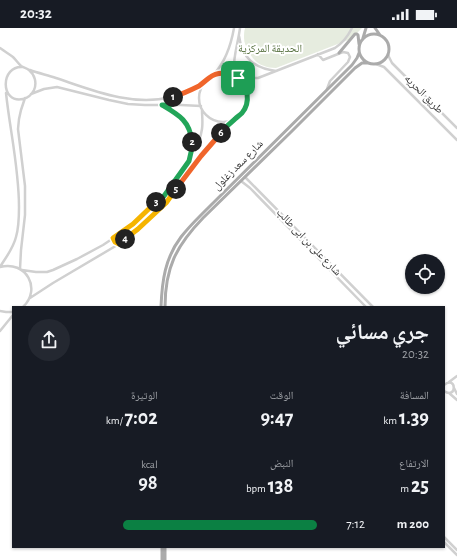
<!DOCTYPE html>
<html lang="ar">
<meta charset="utf-8">
<style>
:root{--surface:#171b24;--page:#242831;--text:#f1f3f6;--muted:#9ea1a6;--accent:#0b8043}
body{margin:0;font-family:"Alegreya Sans","Noto Naskh Arabic",sans-serif;background:var(--page);color:var(--text);direction:rtl;height:100vh;display:flex;flex-direction:column;font-size:15px;white-space:nowrap}
*{box-sizing:border-box;margin:0}
p{font-size:13px;color:var(--muted)}
.icon{flex:none;width:22px;height:22px;fill:none;stroke:currentColor;stroke-width:2;stroke-linecap:round;stroke-linejoin:round}
.map{position:relative;flex:1;overflow:hidden;direction:ltr}
.details{position:absolute;left:12px;top:278px;width:433px;height:242px;display:flex;flex-direction:column;background:var(--surface);border-radius:0px;box-shadow:0 1px 3px #0004;direction:rtl}
.details>*{flex:none}
.tools{position:absolute;left:405px;top:226px;display:grid;gap:8px}
.tools a{display:grid;place-items:center;width:40px;height:40px;border-radius:50%;background:var(--surface);box-shadow:0 1px 3px #0004;font-size:20px}
.pin{position:absolute;display:grid;place-items:center;width:34px;height:34px;color:#fff;margin:-17px;border-radius:8px;box-shadow:0 2px 6px #0006}
.km{position:absolute;width:20px;height:20px;margin:-10px;border-radius:50%;background:#222;color:#fff;font-size:11px;line-height:20px;text-align:center}
.round{display:grid;place-items:center;flex:none;width:42px;height:42px;border-radius:21px;background:var(--page)}
.summary{display:flex;align-items:center;justify-content:space-between;height:68px;padding:0 16px}
h1{font-size:22px;font-weight:700;line-height:30px}
.figures{display:grid;grid-template-columns:repeat(3,1fr);gap:6px;height:68px;padding:4px 16px}
.figures div{display:grid;align-content:center}
.figures b{font-size:20px;font-weight:700}
.figures small{font-size:11px;font-weight:400}
.figures p{font-size:11px}
ul{padding:0 16px;list-style:none;font-size:13px}
li{display:grid;grid-template-columns:64px 48px 1fr;align-items:center;height:30px}
li i{height:10px;border-radius:5px;background:var(--accent)}
.status{display:flex;justify-content:space-between;align-items:center;height:28px;padding:0 20px;background:var(--surface);direction:ltr}
.status svg{height:11px;fill:currentColor}
.map>svg:first-child{display:block}
.green{fill:#e6ecdf}
.lines{fill:none;stroke-linecap:round;stroke-linejoin:round}
.minor{stroke:#d0d0d0;stroke-width:2.5}
.major{stroke:#ababab;stroke-width:3}
.split-1-casing{stroke:#fff;stroke-width:8}
.split-2-casing{stroke:#fff;stroke-width:8}
.split-3-casing{stroke:#fff;stroke-width:8}
.split-4-casing{stroke:#fff;stroke-width:8}
.split-5-casing{stroke:#fff;stroke-width:8}
.split-6-casing{stroke:#fff;stroke-width:8}
.split-7-casing{stroke:#fff;stroke-width:8}
.split-1{stroke:#f0652b;stroke-width:5}
.split-2{stroke:#22a559;stroke-width:5}
.split-3{stroke:#22a559;stroke-width:5}
.split-4{stroke:#f5b400;stroke-width:5}
.split-5{stroke:#f5b400;stroke-width:5}
.split-6{stroke:#f0652b;stroke-width:5}
.split-7{stroke:#22a559;stroke-width:5}
.labels{text-anchor:middle;dominant-baseline:central;stroke-width:4;stroke-linejoin:round;paint-order:stroke}
.park-label{font-size:11px;fill:#56703f;stroke:#fff}
.street-label{font-size:11px;fill:#333;stroke:#fff}
</style>
<div class="status"><b>20:32</b><svg viewBox="0 0 49 12"><path d="M0 12V9h3v3zM5 12V6h3v6zM10 12V3h3v9zM15 12V0h3v12zM26 1h20v11H26zM47 4h2v5h-2z"/></svg></div>
<div class="map">
<svg width="457" height="532" viewBox="0 0 457 532">
<rect width="100%" height="100%" fill="#fff"/>
<!-- green -->
<path class="green" d="M245,0H362L355,7L348,12L276,40C263,40 254,35 248,22C246,19 244,14 244,10C244,7 244,3 245,0Z"/>
<g class="lines">
<!-- minor -->
<path class="minor" d="M239,8C242,30 254,40 276,43
M0,20C4,23 9,26 13,29C16,32 18,35 21,38C24,40 27,40 29,42C35,47 37,55 34,62C32,66 28,70 23,71C0,76 0,37 23,39
M318,26L323,32L343,24L348,25L350,29L348,34L330,53L327,61
M388,26L389,29L392,35L457,100
M376,36L384,39L457,112
M30,42C38,45 47,47 56,50C92,62 132,79 171,69C183,66 194,61 205,54
M199 70a24 24 0 1 1 48 0a24 24 0 1 1-48 0Z
M214,46C226,33 231,17 234,0
M234,47C232,32 238,16 240,0
M236,49L250,50H258L335,20C343,15 348,8 352,0
M31,66L44,61L57,59L109,72L128,76L145,77H181L201,78
M162,77C167,80 172,82 176,86C191,97 194,112 190,129
M245,149L373,279
M241,153L250,160L366,279
M164,168C177,150 199,124 202,101C203,95 202,88 202,82
M160.5 172a3.5 3.5 0 1 1 7 0a3.5 3.5 0 1 1-7 0Z
M167,172L209,118L233,93
M113,210L115,214L119,216
M0,239C6,229 13,221 16,209C19,199 19,189 19,179C19,140 10,103 6,65
M0,239C26,232 42,261 23,279
M20,241L21,222L25,187V158L18,101L19,91L21,82L25,70
M22,242L36,244H47L53,242L77,231L103,217L124,203L160,171
M30,270L53,255L119,216L137,201L164,175
M0,283L6,284H13
M0,303L13,287
M449,354L457,348
M444,357C457,347 457,372 444,363
M454,360L457,366
M449,365L457,372
M444,509L457,522
M444,514L457,527"/>
<!-- major -->
<path class="major" d="M375,0L380,7
M359 21a15 15 0 1 1 30 0a15 15 0 1 1-30 0Z
M363,10L366,0
M339,25L355,6H357L358,7L359,16
M161,279C162,253 165,230 181,209C188,200 195,193 202,186L352,37L357,30L359,25
M165,279C165,240 176,218 203,190L291,104L355,40L362,35H368
M162,519V532
M165,532V519"/>
</g>
<g class="lines">
<!-- split-1 casing -->
<g class="split-1-casing">
<path id="split-1" d="M173,69C182,66 191,62 199,58C203,55 205,53 209,50C218,43 229,45 238,50"/>
</g>
<!-- split-2 casing -->
<g class="split-2-casing">
<path id="split-2" d="M173,69L170,70L173,73L171,77H162C179,87 190,93 192,114"/>
</g>
<!-- split-3 casing -->
<g class="split-3-casing">
<path id="split-3" d="M156,174L161,169L164,168L189,133L192,120V114"/>
</g>
<!-- split-4 casing -->
<g class="split-4-casing">
<path id="split-4" d="M125,211L119,216L115,214L113,210L133,196L156,174"/>
</g>
<!-- split-5 casing -->
<g class="split-5-casing">
<path id="split-5" d="M125,211L138,201L166,175L176,161"/>
</g>
<!-- split-6 casing -->
<g class="split-6-casing">
<path id="split-6" d="M176,161L201,128L221,105"/>
</g>
<!-- split-7 casing -->
<g class="split-7-casing">
<path id="split-7" d="M221,105C225,100 230,95 235,91C237,89 240,87 242,85C251,74 248,59 238,50"/>
</g>
<!-- split-1 -->
<use href="#split-1" class="split-1"/>
<!-- split-2 -->
<use href="#split-2" class="split-2"/>
<!-- split-3 -->
<use href="#split-3" class="split-3"/>
<!-- split-4 -->
<use href="#split-4" class="split-4"/>
<!-- split-5 -->
<use href="#split-5" class="split-5"/>
<!-- split-6 -->
<use href="#split-6" class="split-6"/>
<!-- split-7 -->
<use href="#split-7" class="split-7"/>
</g>
<g class="labels">
<!-- park labels -->
<g class="park-label">
<text x="270" y="20">الحديقة المركزية</text>
</g>
<!-- street labels -->
<g class="street-label">
<text transform="translate(424 66) rotate(45)">طريق الحريه</text>
<text transform="translate(238 137) rotate(-45)">شارع سعد زغلول</text>
<text transform="translate(309 214) rotate(46)">شارع على بن ابى طالب</text>
</g>
</g>
</svg>
<div class="tools">
<a><svg class="icon" aria-label="locate" viewBox="0 0 24 24"><circle cx="12" cy="12" r="6"/><path d="M12 2v4M12 18v4M2 12h4M18 12h4"/></svg></a>
</div>
<div class="pin" style="left:238px;top:50px;background:#1e9e55"><svg class="icon" aria-label="arrive" viewBox="0 0 24 24"><path d="M6 21V4h12l-3 4 3 4H6"/></svg></div>
<b class="km" style="left:173px;top:69px">1</b>
<b class="km" style="left:192px;top:114px">2</b>
<b class="km" style="left:156px;top:174px">3</b>
<b class="km" style="left:125px;top:211px">4</b>
<b class="km" style="left:176px;top:161px">5</b>
<b class="km" style="left:221px;top:105px">6</b>
<section class="details">
<div class="summary"><div><h1>جري مسائي</h1><p>20:32</p></div><a class="round"><svg class="icon" aria-label="share" viewBox="0 0 24 24"><path d="M12 15V3M7 8l5-5 5 5M5 13v7h14v-7"/></svg></a></div>
<div class="figures">
<div><p>المسافة</p><b>1.39<small> km</small></b></div>
<div><p>الوقت</p><b>9:47</b></div>
<div><p>الوتيرة</p><b>7:02<small> /km</small></b></div>
</div>
<div class="figures">
<div><p>الارتفاع</p><b>25<small> m</small></b></div>
<div><p>النبض</p><b>138<small> bpm</small></b></div>
<div><p>kcal</p><b>98</b></div>
</div>
<ul>
<li><b>200 m</b>7:12<i style="width:67%"></i></li>
</ul>
</section>
</div>
